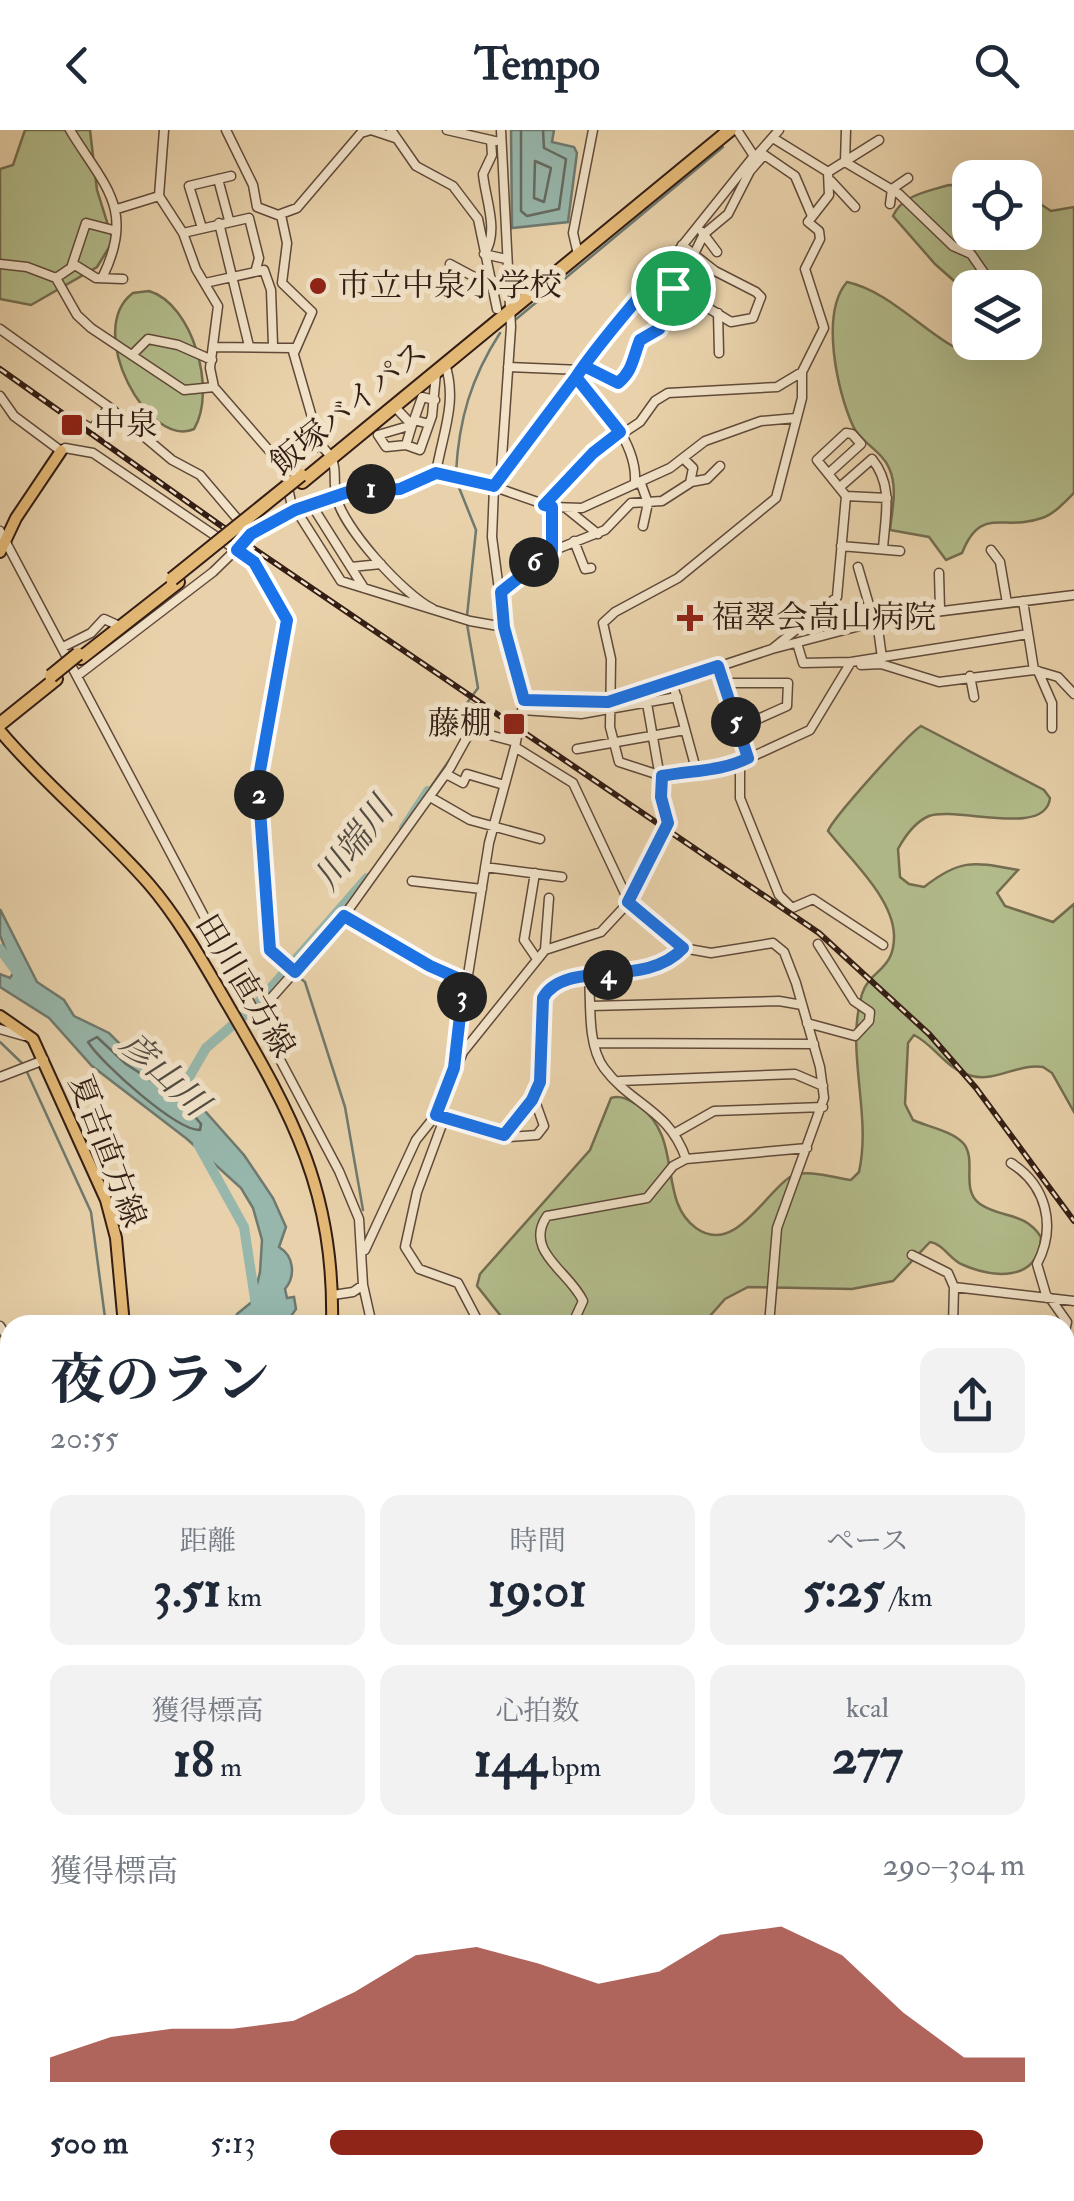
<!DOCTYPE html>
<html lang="ja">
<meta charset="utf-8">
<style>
:root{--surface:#fff;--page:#f2f2f3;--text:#1f2937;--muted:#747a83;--accent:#8f2418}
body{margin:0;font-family:"IM FELL Double Pica","Noto Serif JP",serif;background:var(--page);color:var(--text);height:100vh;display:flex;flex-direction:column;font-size:38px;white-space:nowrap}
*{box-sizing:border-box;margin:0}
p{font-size:32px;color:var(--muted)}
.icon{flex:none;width:55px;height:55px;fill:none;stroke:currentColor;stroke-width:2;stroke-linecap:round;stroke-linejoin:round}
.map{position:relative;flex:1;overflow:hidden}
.drawer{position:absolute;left:0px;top:1185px;width:1075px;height:888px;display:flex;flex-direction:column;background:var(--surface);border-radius:30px 30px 0 0;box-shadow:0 10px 40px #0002}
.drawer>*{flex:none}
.controls{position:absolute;left:952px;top:30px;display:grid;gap:20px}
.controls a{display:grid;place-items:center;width:90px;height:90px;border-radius:20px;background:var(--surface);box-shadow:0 10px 40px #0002;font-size:50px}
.pin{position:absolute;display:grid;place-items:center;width:85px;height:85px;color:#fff;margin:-42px;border:5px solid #fff;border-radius:50%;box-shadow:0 2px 10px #0007}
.km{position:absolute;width:50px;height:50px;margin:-25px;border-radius:50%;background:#222;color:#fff;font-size:28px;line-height:50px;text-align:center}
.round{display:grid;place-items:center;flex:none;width:105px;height:105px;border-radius:20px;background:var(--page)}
.summary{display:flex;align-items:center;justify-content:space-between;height:170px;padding:0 50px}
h1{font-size:55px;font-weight:700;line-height:75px}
.metrics{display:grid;grid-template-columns:repeat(3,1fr);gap:15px;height:170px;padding:10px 50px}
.metrics div{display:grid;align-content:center;border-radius:20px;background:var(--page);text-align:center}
.metrics b{font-size:50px;font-weight:700}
.metrics small{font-size:28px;font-weight:400}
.metrics p{font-size:28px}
.chart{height:280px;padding:20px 50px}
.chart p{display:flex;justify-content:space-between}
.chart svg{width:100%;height:180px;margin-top:10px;fill:var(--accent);opacity:.7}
ul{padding:0 50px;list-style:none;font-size:32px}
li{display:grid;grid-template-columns:160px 120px 1fr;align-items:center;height:75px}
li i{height:25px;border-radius:12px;background:var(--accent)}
header{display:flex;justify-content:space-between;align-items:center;height:130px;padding:0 50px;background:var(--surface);font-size:45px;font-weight:700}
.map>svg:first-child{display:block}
.green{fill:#b3bd8c;stroke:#736d50;stroke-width:2.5}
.water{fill:#97b7ac;stroke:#6f796f;stroke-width:2.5}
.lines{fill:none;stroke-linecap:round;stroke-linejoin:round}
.shore{stroke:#656a60;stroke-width:2.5}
.stream{stroke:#6f796f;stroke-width:2.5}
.river{stroke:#97b7ac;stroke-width:10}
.minor-casing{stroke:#604a3a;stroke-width:11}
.major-casing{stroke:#331d14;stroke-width:14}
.highway-casing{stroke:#331d14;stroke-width:16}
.minor{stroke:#f1e2c8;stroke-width:8}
.major{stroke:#e4b976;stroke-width:10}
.highway{stroke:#e4b976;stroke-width:12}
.rail-casing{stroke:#331d14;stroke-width:6}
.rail{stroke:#f1e2c8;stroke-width:2.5;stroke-dasharray:8;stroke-linecap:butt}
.highway-bridge-casing{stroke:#331d14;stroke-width:16;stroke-linecap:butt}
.highway-bridge{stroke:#e4b976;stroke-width:12}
.route-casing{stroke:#fff;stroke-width:20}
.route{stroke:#1a73e8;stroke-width:12}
.poi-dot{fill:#8f2418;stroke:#f1e2c8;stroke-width:4}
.labels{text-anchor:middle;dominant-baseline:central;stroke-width:10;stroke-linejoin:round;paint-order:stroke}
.poi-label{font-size:32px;fill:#331d14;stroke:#f1e2c8;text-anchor:start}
.street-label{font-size:32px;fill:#331d14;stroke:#f1e2c8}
.water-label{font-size:35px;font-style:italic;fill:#514b42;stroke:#f1e2c8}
</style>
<header><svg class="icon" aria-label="back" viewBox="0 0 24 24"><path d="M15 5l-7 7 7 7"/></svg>Tempo<svg class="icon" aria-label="search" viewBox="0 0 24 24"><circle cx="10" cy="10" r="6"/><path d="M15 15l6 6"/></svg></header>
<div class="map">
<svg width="1074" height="2071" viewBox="0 0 1074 2071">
<rect width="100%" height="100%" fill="#e9d2ab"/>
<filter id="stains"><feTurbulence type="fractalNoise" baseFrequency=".002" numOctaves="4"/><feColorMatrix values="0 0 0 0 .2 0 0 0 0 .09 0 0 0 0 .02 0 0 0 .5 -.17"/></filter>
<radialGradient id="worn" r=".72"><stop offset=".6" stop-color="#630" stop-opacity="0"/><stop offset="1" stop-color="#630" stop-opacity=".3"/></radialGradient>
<!-- green -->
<path class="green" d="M25,0H90L97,60L113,111L97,137L31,175L0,169V39L13,35Z
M949,55L970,56V102H1025V64L1051,81L1074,77V363C1065,372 1054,384 1042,388C1002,402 981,375 962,423L946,430L929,407L890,400C892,380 898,357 889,338C882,321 860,312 853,296C837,261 820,183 847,152C895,162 937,218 977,226L990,213L1025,212V158H970V165L935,134L893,86C902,65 929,61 949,55Z
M149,161C193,174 217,261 194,299C149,320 83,200 133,163Z
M921,596L1044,660L1050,668C1046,708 956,676 929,686C915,692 905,706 898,719L900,747L909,754L924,757C961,728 974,732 1018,740L997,763L1005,776L1053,792L1074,774V982L1052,943L1043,937C1019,933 995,952 972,946C946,940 936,916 914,905L908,913L905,974L913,990C928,997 953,1001 964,1014C977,1031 960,1060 980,1074C1002,1089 1024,1081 1041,1107C1039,1153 992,1148 961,1134C949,1128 943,1114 930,1112L893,1151L852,1159L748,1157L725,1169L702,1195H508L477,1156L480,1144L590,1020L611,968C621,965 630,970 639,976C684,1008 657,1070 696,1098C734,1126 765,1063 790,1047C805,1038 835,1048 851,1050L859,1042C872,984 845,921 862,864C869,840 895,841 894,805C893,768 850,729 828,701C832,689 909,603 921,596Z
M10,2018V2062L196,2063L191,2071H0V2035Z
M344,2062L623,2063L614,2071H334Z"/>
<!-- water -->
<path class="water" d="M511,0H554L552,12L574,17L577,23L568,92L512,98Z
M0,779L37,852L64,870L74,886L109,903L132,926L188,962L244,1025L273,1068L286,1097L279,1117C294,1126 296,1146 285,1159L287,1168L294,1167L296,1179L285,1195H233L237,1184L253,1171L260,1142L262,1110L253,1078L241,1058L187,1009L92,936L49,888L0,857V844L10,848L14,842L0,805Z"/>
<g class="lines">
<!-- shore -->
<path class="shore" d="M521,0V81L527,86L559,79L566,29L544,18L543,0
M535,31L551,38L544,72L534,68Z
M97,907L126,934L181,970L201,994L200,1000C177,1001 102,934 88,912Z"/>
<!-- stream -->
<path class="stream" d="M515,190L723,17
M456,342C459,289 471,248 500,203
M456,350L476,400L467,486
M464,606L467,573L478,558L467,494
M428,661L455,622
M295,844L305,852L345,977L363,1080
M0,912L24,935
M27,942L91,1082L106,1195
M1,1915L10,1898"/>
<!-- river -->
<path class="river" d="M404,698L428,661
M0,819L19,845
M177,968L206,918L256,875L367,748
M198,1014L244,1097L259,1195"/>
<!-- minor casing -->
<g class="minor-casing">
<path id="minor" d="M70,0C103,55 136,78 103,146
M164,0L159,66L183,103L196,139L218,176L210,238L214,257L273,325L296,327L320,315C341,333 332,342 336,365C341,396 405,466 433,479
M226,0L253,55L257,77L278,85L297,78L361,3L371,0L395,8
M391,0L416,36L453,56L478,89L497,179
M447,0L495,11
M737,0L754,26L501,342L494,357L492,407L504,497L522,551L524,570L515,617L573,653L629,772L683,818L711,823L773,813L784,822L796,853L820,937L824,968L777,1098L769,1195
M773,8L828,42
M491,10L492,25L483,44C485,68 500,102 484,124L506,129
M760,22L795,46L812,86
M758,24L779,0
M845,32L899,64L953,116L971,124L991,153
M845,32L846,0
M828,42L879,10
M218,49L229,90
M831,51L855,77
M890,74L892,59L908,48
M117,79L159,66
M281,85L287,113L282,153L312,182L295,221
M219,93L249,216
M202,98L189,56L231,46
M702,102L717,122
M183,103L249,88L259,128L256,139
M577,120L573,103L593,0
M0,134L27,137L56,148L77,185L91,198L184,260L214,257
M450,134L493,157
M72,135L86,93L113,100
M656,146L731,192L753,188L761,167L756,162L715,141L682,115
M56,148L75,135L96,148L123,149
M205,153L264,140L271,160L273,215
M670,155L694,124L704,104L728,84L750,41L764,25
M718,183L719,223
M0,199L109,277L172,330L200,345L251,405
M213,217L292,218L320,315
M133,224L148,209L178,215L212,230
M584,235L617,253C633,242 633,227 640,210L659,199L657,178L673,158
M508,237L581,240
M802,242V268L776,368L678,448L615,482L603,493L611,529L610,597L619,632L662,646L696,639L721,641L810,600L851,532
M576,247C601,273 637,313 635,351
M0,266L14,286L61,321L65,318L93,323L254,432L287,490L258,652L270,820L295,842
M394,276L412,295L406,315L420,320L432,286L436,243
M414,290L422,267L435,270
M78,291L92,299L109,277
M406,315L386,317L378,305L412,295L414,290L429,294
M282,329L291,372L341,451L470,491L504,497
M501,342L511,197L501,0
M436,343C442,305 458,272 445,234
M640,351L648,373L643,396
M691,352L707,349L720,336
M840,357L872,329C894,356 885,386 883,419
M846,366L887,368
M311,374L364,458
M544,375L593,323L640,292L655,271L668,263L777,257L802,242L824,198L805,139L820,109L819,101L808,92L829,65L828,42
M552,377V421
M567,379L598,404
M0,401L339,1041L359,1089L363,1155L372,1195
M574,411L585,439L591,438
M841,416L900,421
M991,420L1000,432L1007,473
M351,437L381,434
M858,437L874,492
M939,443L940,480
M501,462L552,421L605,400L631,373L662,371L690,353L693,338L683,328
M1023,471L1034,540
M877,491L882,528
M797,513L803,533L851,532L1028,504
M63,517L91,503L104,489L115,494
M772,519L837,467L846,366L817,330L846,303L852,304L861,314L829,343
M861,535L881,534L939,552L1034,540L1058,547L1074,564
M719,536L748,628
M1038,541L1052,573V598
M77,546L213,442L251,405L295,380L348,363L400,359L436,343L466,347L552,377L582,378L670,338L705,311L761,291L796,288
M970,546L974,567
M724,553H788L787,576L738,598
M675,562L696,639
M524,570L608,573L772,519L894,487L1074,465
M522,580L581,584L677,567
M471,600L516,612
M577,619L685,600
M740,631V668L779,765L792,778L813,769L883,815
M446,644L463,653L467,644L504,655
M430,667L470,690L540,709
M485,737L562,747
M535,743L524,810L537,829
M412,751L482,759
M344,786L464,851
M545,820L549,768
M589,846C591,873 587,915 604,938C631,975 669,979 686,1029
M591,876L779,871L802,875
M258,883L344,786L450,638L471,600V578
M807,893L855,906L869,891L870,882L854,871L818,814
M0,899L24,906
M595,913L814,914
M454,933L489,713L515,617
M0,947L44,930
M620,951L795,944L823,956
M443,989L509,1007L537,1005L544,996L534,968
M444,989L417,1062L405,1117L419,1139L458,1153L480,1195
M677,1002L714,981L823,977
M505,1004L532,970L540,952L543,867C566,827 645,861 683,818
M1011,1033C1046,1055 1057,1096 1037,1134L1047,1168
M365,1120L416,1010L436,985L463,922L545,820L601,802L629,772L668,693L645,562
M912,1125L948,1143L954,1157
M333,1165L353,1162L363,1155
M1050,1168L1067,1192L1065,1201
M572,1195L583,1171C570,1142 523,1121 547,1086L647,1068L673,1036L686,1029L807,1018
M953,1195L954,1157L1074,1171
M0,1196L10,1212
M0,1226L10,1214
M1065,1357L1074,1352
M0,1363H10
M1065,1387L1074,1372
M1065,1437L1074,1421
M0,1491L10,1490
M1065,1504L1074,1496
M1065,1611L1074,1607
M0,1675L10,1674
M0,1745L10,1759
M0,1789L10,1788
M0,1829L10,1804
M1065,1918L1074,1913
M0,1923L10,1907
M703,2062L709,2071
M798,2062L806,2071
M912,2062L914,2071
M1050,2062L1074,2066
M193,2071L198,2062
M227,2071L232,2062
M270,2071L275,2062
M310,2071L320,2062
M753,2071L763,2062
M818,2071L828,2062
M895,2071L901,2062
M1004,2071L1005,2062"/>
</g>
<!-- major casing -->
<g class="major-casing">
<path id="major" d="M0,422L16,388L61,321
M0,601C46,656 102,700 149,754C180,790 204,834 228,875C293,986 335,1062 332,1195
M0,886L33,909L106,1070L116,1108L124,1195
M1065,1625L1074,1622
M0,2030L10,2012
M0,2062L16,2071
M326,2071L335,2062"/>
</g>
<!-- highway casing -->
<g class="highway-casing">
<path id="highway" d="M302,352L730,0
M81,528L178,452
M0,594L56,549
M1065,1824L1074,1821
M620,2071L630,2062"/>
</g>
<!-- minor -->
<use href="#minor" class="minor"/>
<!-- major -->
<use href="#major" class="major"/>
<!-- highway -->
<use href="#highway" class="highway"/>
<!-- rail casing -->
<g class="rail-casing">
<path id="rail" d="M0,239L244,412L819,803L929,904L976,958L1074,1091
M1065,1415L1074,1399
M1065,1864L1074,1857
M871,2071L878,2062"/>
</g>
<!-- rail -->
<use href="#rail" class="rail"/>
<!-- highway-bridge casing -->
<g class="highway-bridge-casing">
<path id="highway-bridge" d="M172,449L301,345
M51,546L78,524"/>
</g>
<!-- highway-bridge -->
<use href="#highway-bridge" class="highway-bridge"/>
</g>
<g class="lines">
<!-- route casing -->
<g class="route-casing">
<path id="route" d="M673,158L656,146C630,179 600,211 576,247L494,356L436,343L400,359L348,362L295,380L251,404L237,420L254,432L287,490L258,652L270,820L295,842L344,786L430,836L464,851L454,938L436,985L504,1005L532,970L540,952L543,868C565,828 645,860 683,818L628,772L668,693L661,667L662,646C693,640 720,642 748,628L718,536L608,572L524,570L504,497L501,462L552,421V377L544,375L593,323L620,302L576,247L584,236L618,253C633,241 633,227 640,210L659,199L657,178L673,158"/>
</g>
<!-- route -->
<use href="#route" class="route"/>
</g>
<!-- markers -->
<g class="poi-dot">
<circle cx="318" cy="156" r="10"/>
<rect x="60" y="283" width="24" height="24" rx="5"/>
<path d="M685 473h10v10h10v10h-10v10h-10v-10h-10v-10h10z"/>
<rect x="502" y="582" width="24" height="24" rx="5"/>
</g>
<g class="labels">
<!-- poi labels -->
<g class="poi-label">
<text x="338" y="156">市立中泉小学校</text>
<text x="94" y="295">中泉</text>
<text x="712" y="488">福翠会高山病院</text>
<text x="492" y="594" text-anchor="end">藤棚</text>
</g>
<!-- street labels -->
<g class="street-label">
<text transform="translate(349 278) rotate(-39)">飯塚バイパス</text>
<text transform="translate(245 856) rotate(59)">田川直方線</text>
<text transform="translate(107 1021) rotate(69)">夏吉直方線</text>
</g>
<!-- water labels -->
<g class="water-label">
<text transform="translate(354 714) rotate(-53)">川端川</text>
<text transform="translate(164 944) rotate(43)">彦山川</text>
</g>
</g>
<rect width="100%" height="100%" filter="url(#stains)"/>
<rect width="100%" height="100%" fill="url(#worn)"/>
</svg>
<div class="controls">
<a><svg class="icon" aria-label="locate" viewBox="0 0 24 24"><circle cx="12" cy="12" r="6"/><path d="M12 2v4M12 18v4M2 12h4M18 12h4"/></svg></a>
<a><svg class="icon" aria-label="layers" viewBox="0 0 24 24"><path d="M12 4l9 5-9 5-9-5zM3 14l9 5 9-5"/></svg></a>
</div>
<div class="pin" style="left:673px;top:158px;background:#1e9e55"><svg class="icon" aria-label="arrive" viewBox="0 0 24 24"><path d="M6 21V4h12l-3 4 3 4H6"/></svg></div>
<b class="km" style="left:371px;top:359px">1</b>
<b class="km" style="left:259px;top:665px">2</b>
<b class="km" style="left:462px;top:867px">3</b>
<b class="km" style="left:608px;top:845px">4</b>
<b class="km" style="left:736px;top:592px">5</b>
<b class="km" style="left:534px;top:432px">6</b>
<section class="drawer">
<div class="summary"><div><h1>夜のラン</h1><p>20:55</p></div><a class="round"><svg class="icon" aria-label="share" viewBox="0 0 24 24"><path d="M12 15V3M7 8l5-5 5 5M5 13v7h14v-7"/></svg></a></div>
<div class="metrics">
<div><p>距離</p><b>3.51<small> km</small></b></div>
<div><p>時間</p><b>19:01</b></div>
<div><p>ペース</p><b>5:25<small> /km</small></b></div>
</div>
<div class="metrics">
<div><p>獲得標高</p><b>18<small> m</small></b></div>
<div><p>心拍数</p><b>144<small> bpm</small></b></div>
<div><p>kcal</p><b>277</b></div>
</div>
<div class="chart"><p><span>獲得標高</span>290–304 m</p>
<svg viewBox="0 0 160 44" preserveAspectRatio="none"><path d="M0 44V38L10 33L20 31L30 31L40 29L50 22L60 13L70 11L80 15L90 20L100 17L110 8L120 6L130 13L140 27L150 38L160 38V44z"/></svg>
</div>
<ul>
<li><b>500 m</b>5:13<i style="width:94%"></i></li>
</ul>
</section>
</div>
